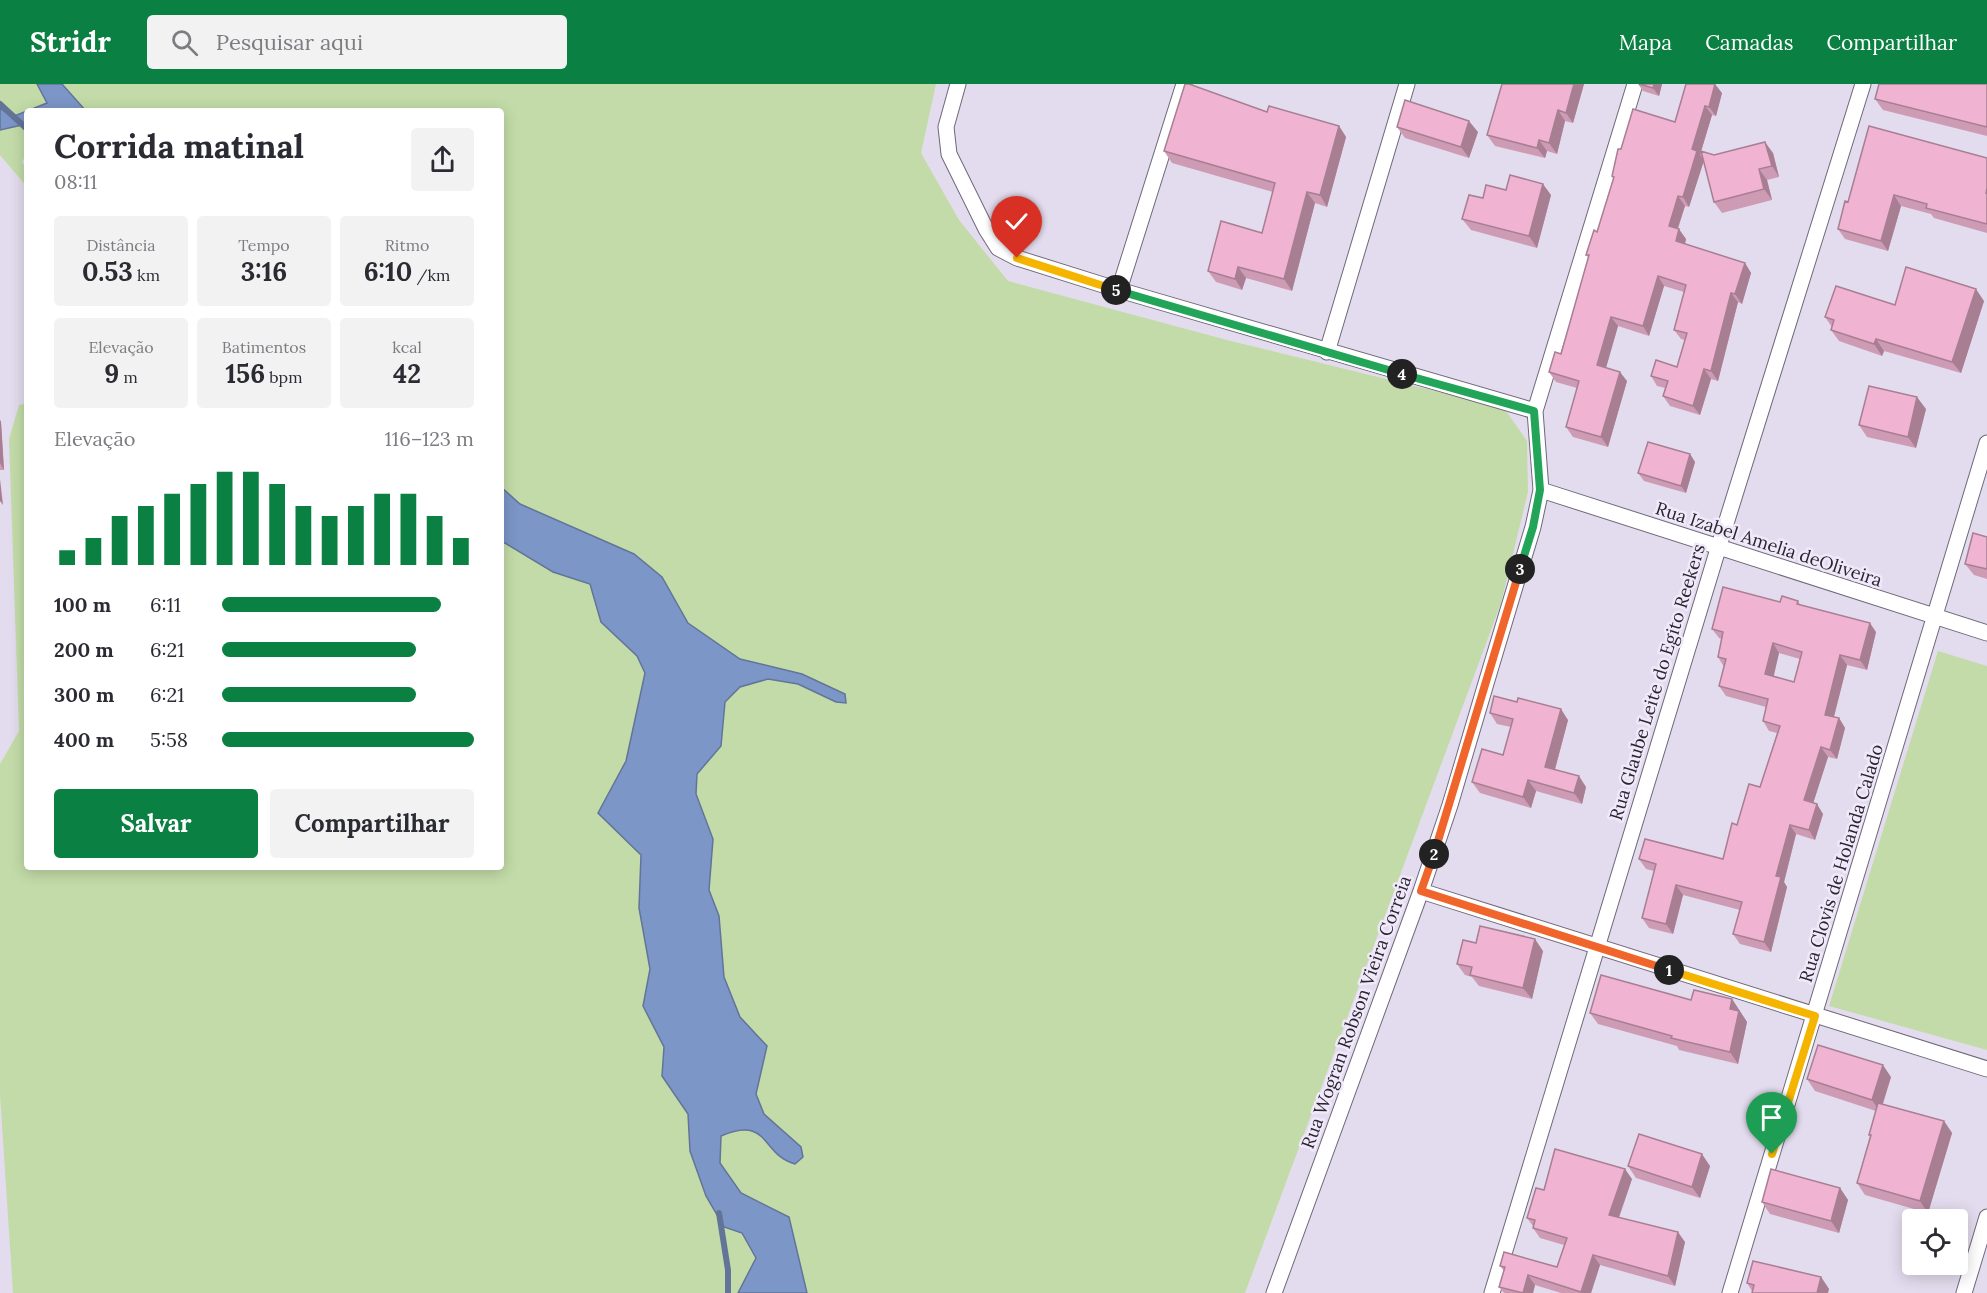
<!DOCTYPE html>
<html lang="pt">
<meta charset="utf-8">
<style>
:root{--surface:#fff;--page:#f2f2f3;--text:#2b2b33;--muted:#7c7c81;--accent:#0b8043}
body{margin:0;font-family:Lora,serif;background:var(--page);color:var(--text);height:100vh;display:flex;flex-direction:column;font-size:22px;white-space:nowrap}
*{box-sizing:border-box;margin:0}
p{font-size:20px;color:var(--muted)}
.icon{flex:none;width:33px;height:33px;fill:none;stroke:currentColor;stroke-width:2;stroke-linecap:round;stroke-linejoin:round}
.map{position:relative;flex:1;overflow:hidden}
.side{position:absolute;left:24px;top:24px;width:480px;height:762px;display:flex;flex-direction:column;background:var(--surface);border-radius:6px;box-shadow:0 3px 15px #0003}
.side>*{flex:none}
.tools{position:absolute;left:1902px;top:1125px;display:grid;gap:12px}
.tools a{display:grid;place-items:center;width:66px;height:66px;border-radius:6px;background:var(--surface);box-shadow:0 3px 15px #0003;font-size:30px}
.pin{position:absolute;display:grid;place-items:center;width:51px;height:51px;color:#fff;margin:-62px -26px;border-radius:50% 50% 50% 0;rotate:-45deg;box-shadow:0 0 6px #0007}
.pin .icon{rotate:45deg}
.km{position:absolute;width:30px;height:30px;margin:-15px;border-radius:50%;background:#222;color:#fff;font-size:16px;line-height:30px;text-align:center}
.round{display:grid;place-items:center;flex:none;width:63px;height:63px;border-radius:6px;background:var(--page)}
.head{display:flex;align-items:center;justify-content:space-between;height:102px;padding:0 30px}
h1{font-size:33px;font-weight:700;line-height:45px}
.figures{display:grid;grid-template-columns:repeat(3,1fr);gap:9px;height:102px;padding:6px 30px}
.figures div{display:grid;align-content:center;border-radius:6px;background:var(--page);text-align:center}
.figures b{font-size:26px;font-weight:700}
.figures small{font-size:16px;font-weight:400}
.figures p{font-size:16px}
.chart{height:168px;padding:12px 30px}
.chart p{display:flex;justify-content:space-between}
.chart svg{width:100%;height:108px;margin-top:6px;stroke:var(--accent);stroke-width:6}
.cta{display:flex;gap:12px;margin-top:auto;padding:12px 30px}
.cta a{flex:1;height:69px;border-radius:6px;background:var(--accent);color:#fff;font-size:24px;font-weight:700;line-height:69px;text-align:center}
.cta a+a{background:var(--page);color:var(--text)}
ul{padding:0 30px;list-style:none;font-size:20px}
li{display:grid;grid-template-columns:96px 72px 1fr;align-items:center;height:45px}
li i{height:15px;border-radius:8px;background:var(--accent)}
header{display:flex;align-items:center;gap:36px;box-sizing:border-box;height:84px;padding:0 30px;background:var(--accent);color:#fff}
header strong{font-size:28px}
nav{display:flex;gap:33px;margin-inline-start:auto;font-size:21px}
.search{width:420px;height:54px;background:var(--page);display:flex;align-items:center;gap:15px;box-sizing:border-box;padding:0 21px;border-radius:6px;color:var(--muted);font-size:22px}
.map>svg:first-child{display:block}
.green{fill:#c3dba8}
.water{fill:#7b96c7;stroke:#627599;stroke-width:1.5}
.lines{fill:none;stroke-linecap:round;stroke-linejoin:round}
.stream{stroke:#627599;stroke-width:6}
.street-casing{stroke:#6f6878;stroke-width:17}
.street{stroke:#fff;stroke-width:15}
.wall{fill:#ce9bb5;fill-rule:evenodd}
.shaded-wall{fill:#a87e93}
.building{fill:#f0b4d2;stroke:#a87e93;stroke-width:1.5;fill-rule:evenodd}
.split-1-casing{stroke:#fff;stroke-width:12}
.split-2-casing{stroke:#fff;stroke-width:12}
.split-3-casing{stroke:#fff;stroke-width:12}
.split-4-casing{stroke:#fff;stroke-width:12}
.split-5-casing{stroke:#fff;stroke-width:12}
.split-6-casing{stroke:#fff;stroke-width:12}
.split-1{stroke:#f5b400;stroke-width:8}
.split-2{stroke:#f0652b;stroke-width:8}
.split-3{stroke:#f0652b;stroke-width:8}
.split-4{stroke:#22a559;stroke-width:8}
.split-5{stroke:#22a559;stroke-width:8}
.split-6{stroke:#f5b400;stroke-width:8}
.labels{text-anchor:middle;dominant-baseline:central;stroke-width:5;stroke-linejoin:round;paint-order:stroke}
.street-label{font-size:18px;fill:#29272d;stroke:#f1e9fb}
</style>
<header>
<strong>Stridr</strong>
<div class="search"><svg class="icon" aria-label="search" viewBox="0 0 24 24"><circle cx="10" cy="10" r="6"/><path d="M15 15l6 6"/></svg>Pesquisar aqui</div>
<nav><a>Mapa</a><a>Camadas</a><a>Compartilhar</a></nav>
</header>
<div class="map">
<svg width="1987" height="1209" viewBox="0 0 1987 1209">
<rect width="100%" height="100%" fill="#e3dcee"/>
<!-- green -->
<path class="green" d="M0,0H37L47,19L12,33L0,24Z
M63,0H936L921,69L959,136L1008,197L1227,256L1504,324L1527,357L1528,408L1501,519L1245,1209H807L789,1133L741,1109L720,1079L721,1052C757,1037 762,1053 785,1077L801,1063L764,1030L755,1010L767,962L740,933L724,893L719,832L709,806L713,755L696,710L697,690L721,662L725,618L740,603L768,595L798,600L836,618L802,590L740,575L688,539L662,493L634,470L520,420L501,403V27H86Z
M27,40V69L22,78L27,86V103L0,71V46Z
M27,319V783H501V459H505L553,488L590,500L601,538L637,572L645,589L626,677L598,729L641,771L639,824L650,885L643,922L664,963L662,992L688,1030L690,1067L724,1143L742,1149L756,1174L738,1209H13L0,1010V680L19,647L9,355L19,321Z
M1938,567L1987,582V966L1829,922Z"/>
<!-- water -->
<path class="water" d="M37,0H62L86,27H27V40L0,46V24L12,33L47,19Z
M501,403L520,420L634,470L662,493L688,539L740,575L802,590L845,610L846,619L836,618L798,600L768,595L740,603L725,618L721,662L697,690L696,710L713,755L709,806L719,832L724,893L740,933L767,962L756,1010L764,1030L801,1063L803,1073L795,1080C761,1071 770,1031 721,1052L720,1079L741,1109L789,1133L807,1209H738L756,1174L742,1149L724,1143L706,1112L690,1067L688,1030L662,992L664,963L643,922L650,885L639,824L641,771L598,729L626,677L645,589L637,572L601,538L590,500L553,488L505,459H501Z"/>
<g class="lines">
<!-- stream -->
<path class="stream" d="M0,20L27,45
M719,1129L728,1186V1209"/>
<!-- street casing -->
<g class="street-casing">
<path id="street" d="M958,0L946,43L949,70L986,145L998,164L1017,174L1119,206L1535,327
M1119,206L1184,0
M1327,268L1407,0
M1541,406L1987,549
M1421,807L1987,985
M1274,1209L1421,807L1450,721L1487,596L1533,443L1541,406L1535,327L1635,0
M1492,1209L1718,465L1863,0
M1730,1209L1987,359
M1964,1209L1987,1133"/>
</g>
<!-- street -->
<use href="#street" class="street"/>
</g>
<!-- wall -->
<path class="wall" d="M1584,0L1573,39L1565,37L1557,70L1547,67L1545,74L1495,62L1487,51Z
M1638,0H1662L1659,12L1643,7Z
M1987,0V52L1883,26L1875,15Z
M1722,9L1716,32L1712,31L1701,67L1714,71L1773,69L1779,93L1767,96L1772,116L1722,129L1714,118L1704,77L1689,123L1685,122L1678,145L1686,155L1685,160L1745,179L1751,189L1742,220L1738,218L1718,297L1711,295L1700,331L1670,322L1663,312L1665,304L1657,302L1651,292L1677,283L1685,256L1681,255L1674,246L1684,208L1664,202L1649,252L1618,242L1606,283L1627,297L1608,363L1573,353L1566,343L1577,304L1556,298L1549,288L1561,270L1589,174L1586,171L1597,148L1613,95L1612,92L1621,65L1675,38Z
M1267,28L1339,42L1346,53L1327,123L1315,119L1292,207L1246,194L1242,206L1216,198L1208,187L1262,149L1273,108L1172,79L1164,67Z
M1397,43L1478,48L1469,74L1405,54Z
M1987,74V149L1934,134L1931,130L1901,122L1888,167L1845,155L1838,145L1848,118Z
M1506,106L1551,111L1537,164L1471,146L1462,135L1483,114Z
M1984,217L1961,289L1884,267L1882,272L1839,257L1831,246L1832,243L1825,233L1895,221Z
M1926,325L1916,364L1867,353L1859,341Z
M0,336L1,338L4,386H0Z
M1690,370L1695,378L1686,409L1644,397L1638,389Z
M1987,453V495L1974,491L1965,480Z
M1798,517L1801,522L1876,548L1867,586L1847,581L1834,633L1839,634L1845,644L1837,675L1828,673L1813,719L1823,730L1815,756L1796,750L1784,798L1787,803L1771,868L1740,860L1733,850L1740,826L1683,811L1673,850L1649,844L1642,834L1654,787L1646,785L1639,775H1723L1737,741L1760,703L1777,649L1769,647L1763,637L1766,623L1726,612L1719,602L1724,583L1718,573L1722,555L1719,554L1712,545L1780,518ZM1779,569L1800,575L1794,598L1773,592Z
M1490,629L1568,636L1555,685L1586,703L1582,720L1536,707L1531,724L1480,709L1472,698L1503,671L1511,643L1497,640Z
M1476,859L1543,867L1532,915L1479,902L1472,893L1465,891L1457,880Z
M1732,915L1747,938L1738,980L1679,966L1677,962L1598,940L1590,929L1691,916Z
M1891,993L1883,1020L1944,1037L1952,1049L1928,1129L1865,1111L1857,1099L1870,1052L1869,1051L1876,1027L1815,1007L1807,995Z
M1628,1082H1710L1700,1114L1636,1094Z
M1632,1095L1619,1134L1685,1158L1675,1202L1600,1181L1591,1209H1561L1535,1201L1533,1209H1504L1499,1203L1504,1187L1500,1182L1557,1183L1564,1161L1540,1154L1533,1144V1142L1527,1134L1544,1106Z
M1840,1104L1848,1116L1839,1149L1770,1130L1762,1118Z
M1821,1193L1829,1205L1752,1207L1747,1199Z"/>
<!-- shaded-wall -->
<path class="shaded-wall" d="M1574,0H1584L1573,39L1566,29Z
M1654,0H1662L1659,12L1653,4Z
M1715,0L1722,9L1716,32L1709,23Z
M1705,22L1712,31L1700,71L1704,76L1689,123L1683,113L1692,65Z
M1558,26L1565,37L1557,70L1549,59Z
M1469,37L1478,48L1469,74L1461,63Z
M1339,42L1346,53L1327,123L1320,111Z
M1539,56L1547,67L1545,74L1537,64Z
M1765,58L1773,69L1779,93L1772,82Z
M1759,85L1767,96L1772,116L1764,105Z
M1543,100L1551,111L1537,164L1529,152Z
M1307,108L1315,119L1292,207L1284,195Z
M1894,111L1901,122L1888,167L1881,157Z
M1678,112L1685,122L1675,152L1669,142Z
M1679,145L1686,155L1683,167L1676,157Z
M1745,179L1751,189L1742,220L1735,210Z
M1238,183L1246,194L1242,206L1235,195Z
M1658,192L1664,202L1649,252L1643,242Z
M1976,205L1984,217L1961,289L1952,278Z
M1731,209L1738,218L1718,297L1711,287Z
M1611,233L1618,242L1604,291L1597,281Z
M1876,255L1884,267L1882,272L1874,260Z
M1704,285L1711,295L1700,331L1693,322Z
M1620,288L1627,297L1608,363L1601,353Z
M1917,313L1926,325L1916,364L1908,353Z
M0,336L1,338L4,386L0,379Z
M1690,370L1695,378L1686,409L1681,402Z
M0,395L3,421L0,417Z
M1870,539L1876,548L1867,586L1860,576Z
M1773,559L1779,569L1772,600L1765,590Z
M1840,571L1847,581L1832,640L1825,631Z
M1561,625L1568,636L1553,693L1545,683Z
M1839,634L1845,644L1837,675L1830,666Z
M1821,663L1828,673L1811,726L1804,716Z
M1579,692L1586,703L1582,720L1574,709Z
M1528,696L1536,707L1531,724L1523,713Z
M1817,720L1823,730L1815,756L1809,746Z
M1790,741L1796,750L1784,798L1787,803L1771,868L1764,858L1776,792Z
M1676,801L1683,811L1673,850L1666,840Z
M1535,855L1543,867L1532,915L1523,904Z
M1732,915L1747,938L1738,980L1730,968V925Z
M1883,981L1891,993L1880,1028L1872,1016Z
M1944,1037L1952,1049L1928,1129L1920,1117Z
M1702,1070L1710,1082L1700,1114L1692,1103Z
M1625,1085L1632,1095L1616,1141L1609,1131Z
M1840,1104L1848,1116L1839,1149L1831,1137Z
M1678,1148L1685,1158L1675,1202L1668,1192Z
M1593,1171L1600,1181L1591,1209H1582L1581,1208Z
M1528,1191L1535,1201L1533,1209H1523Z
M1821,1193L1829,1205L1828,1209H1817Z"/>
<!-- building -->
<path class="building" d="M1185,0H1189L1267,28L1269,22L1339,42L1320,111L1307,108L1284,195L1238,183L1235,195L1208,187L1221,137L1262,149L1275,99L1164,67Z
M1502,0H1574L1566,29L1558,26L1549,59L1539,56L1537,64L1487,51Z
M1639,0H1654L1653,4Z
M1686,0H1715L1709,23L1705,22L1692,65L1697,67L1683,113L1678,112L1669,142L1679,145L1676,157L1745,179L1735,210L1731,209L1711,287L1704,285L1693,322L1663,312L1668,297L1651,292L1656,276L1677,283L1687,249L1674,246L1686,201L1658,192L1643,242L1611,233L1597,281L1620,288L1601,353L1566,343L1579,297L1549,288L1555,268L1561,270L1589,171H1586L1594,146L1597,148L1614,93L1612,92L1618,65H1621L1633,25L1675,38Z
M1879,0H1987V43L1875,15Z
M1405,16L1469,37L1461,63L1397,43Z
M1869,42L1987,74V104L1986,109L1987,110V140L1926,124L1927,120L1894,111L1881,157L1838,145L1845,117L1848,118Z
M1765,58L1772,82L1759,85L1764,105L1714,118L1701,67L1714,71Z
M1510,91L1543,100L1529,152L1462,135L1469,111L1483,114L1486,101L1506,106Z
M1906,183L1976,205L1952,278L1876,255L1874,260L1831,246L1834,236L1825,233L1836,202L1895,221Z
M1869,302L1917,313L1908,353L1859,341Z
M1648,358L1690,370L1681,402L1638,389Z
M1973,449L1987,453V485L1965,480Z
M1723,503L1780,518L1782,512L1798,517L1797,520L1870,539L1860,576L1840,571L1825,631L1839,634L1830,666L1821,663L1804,716L1817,720L1809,746L1790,741L1776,792L1781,793L1764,858L1733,850L1742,818L1676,801L1666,840L1642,834L1656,780L1639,775L1645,755L1723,775L1732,739L1737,741L1749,700L1760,703L1780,642L1763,637L1768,615L1719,602L1726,575L1718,573L1723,548L1712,545ZM1773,559L1802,568L1794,598L1765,590Z
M1494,612L1517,618L1518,614L1561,625L1545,683L1579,692L1574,709L1528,696L1523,713L1472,698L1482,665L1503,671L1513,635L1490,629Z
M1480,842L1535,855L1523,904L1470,891L1472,883L1457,880L1463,856L1476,859Z
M1601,891L1691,916L1694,906L1732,915L1730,925L1739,927L1730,968L1671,954L1672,952L1590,929Z
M1818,961L1883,981L1872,1016L1807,995Z
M1878,1019L1944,1037L1920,1117L1857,1099L1871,1051H1869Z
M1639,1050L1702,1070L1692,1103L1628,1082Z
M1555,1065L1625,1085L1609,1131L1678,1148L1668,1192L1593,1171L1581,1208L1528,1191L1523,1209L1499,1203L1505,1183L1500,1182L1504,1168L1557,1183L1567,1154L1533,1144L1535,1136L1527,1134L1536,1104L1544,1106Z
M1771,1085L1840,1104L1831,1137L1762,1118Z
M1753,1177L1821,1193L1817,1209H1752L1754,1201L1747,1199Z"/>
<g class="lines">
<!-- split-1 casing -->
<g class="split-1-casing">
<path id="split-1" d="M1669,886L1815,932L1772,1070"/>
</g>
<!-- split-2 casing -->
<g class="split-2-casing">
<path id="split-2" d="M1434,770L1421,807L1669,886"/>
</g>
<!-- split-3 casing -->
<g class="split-3-casing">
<path id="split-3" d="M1434,770L1520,485"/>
</g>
<!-- split-4 casing -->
<g class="split-4-casing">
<path id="split-4" d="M1402,290L1534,327L1540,406L1533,443L1520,485"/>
</g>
<!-- split-5 casing -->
<g class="split-5-casing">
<path id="split-5" d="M1116,206L1402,290"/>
</g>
<!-- split-6 casing -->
<g class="split-6-casing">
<path id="split-6" d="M1017,174L1116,206"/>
</g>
<!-- split-1 -->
<use href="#split-1" class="split-1"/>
<!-- split-2 -->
<use href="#split-2" class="split-2"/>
<!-- split-3 -->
<use href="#split-3" class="split-3"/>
<!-- split-4 -->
<use href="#split-4" class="split-4"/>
<!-- split-5 -->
<use href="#split-5" class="split-5"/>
<!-- split-6 -->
<use href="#split-6" class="split-6"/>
</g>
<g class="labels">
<!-- street labels -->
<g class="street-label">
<text transform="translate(1769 460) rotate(18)">Rua Izabel Amelia deOliveira</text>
<text transform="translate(1657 598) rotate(-73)">Rua Glaube Leite do Egito Reekers</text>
<text transform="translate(1841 779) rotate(-73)">Rua Clovis de Holanda Calado</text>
<text transform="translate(1356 928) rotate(-70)">Rua Wogran Robson Vieira Correia</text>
</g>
</g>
</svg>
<div class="tools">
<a><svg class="icon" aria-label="locate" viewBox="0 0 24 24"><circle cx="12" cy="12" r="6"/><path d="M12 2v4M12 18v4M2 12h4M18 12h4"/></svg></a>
</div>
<div class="pin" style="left:1772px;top:1070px;background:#1e9e55"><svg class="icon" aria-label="arrive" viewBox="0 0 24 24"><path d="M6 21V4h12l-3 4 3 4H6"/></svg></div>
<div class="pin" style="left:1017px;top:174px;background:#d93025"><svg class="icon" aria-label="check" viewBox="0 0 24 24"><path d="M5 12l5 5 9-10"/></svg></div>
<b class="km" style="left:1669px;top:886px">1</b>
<b class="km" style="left:1434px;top:770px">2</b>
<b class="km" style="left:1520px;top:485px">3</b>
<b class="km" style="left:1402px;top:290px">4</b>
<b class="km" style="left:1116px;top:206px">5</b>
<section class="side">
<div class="head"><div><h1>Corrida matinal</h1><p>08:11</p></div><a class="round"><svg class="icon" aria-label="share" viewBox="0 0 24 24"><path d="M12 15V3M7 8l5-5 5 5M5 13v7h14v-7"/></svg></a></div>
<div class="figures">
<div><p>Distância</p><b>0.53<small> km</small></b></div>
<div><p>Tempo</p><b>3:16</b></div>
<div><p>Ritmo</p><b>6:10<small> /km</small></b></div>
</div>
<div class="figures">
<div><p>Elevação</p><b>9<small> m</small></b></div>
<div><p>Batimentos</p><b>156<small> bpm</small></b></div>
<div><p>kcal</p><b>42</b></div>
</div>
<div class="chart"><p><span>Elevação</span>116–123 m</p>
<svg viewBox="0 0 160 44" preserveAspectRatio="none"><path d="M5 44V38M15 44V33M25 44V24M35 44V20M45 44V15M55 44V11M65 44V6M75 44V6M85 44V11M95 44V20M105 44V24M115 44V20M125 44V15M135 44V15M145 44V24M155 44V33"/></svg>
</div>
<ul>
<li><b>100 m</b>6:11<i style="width:87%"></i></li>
<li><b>200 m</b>6:21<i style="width:77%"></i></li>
<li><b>300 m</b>6:21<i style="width:77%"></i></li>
<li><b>400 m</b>5:58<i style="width:100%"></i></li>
</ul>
<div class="cta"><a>Salvar</a><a>Compartilhar</a></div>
</section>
</div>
